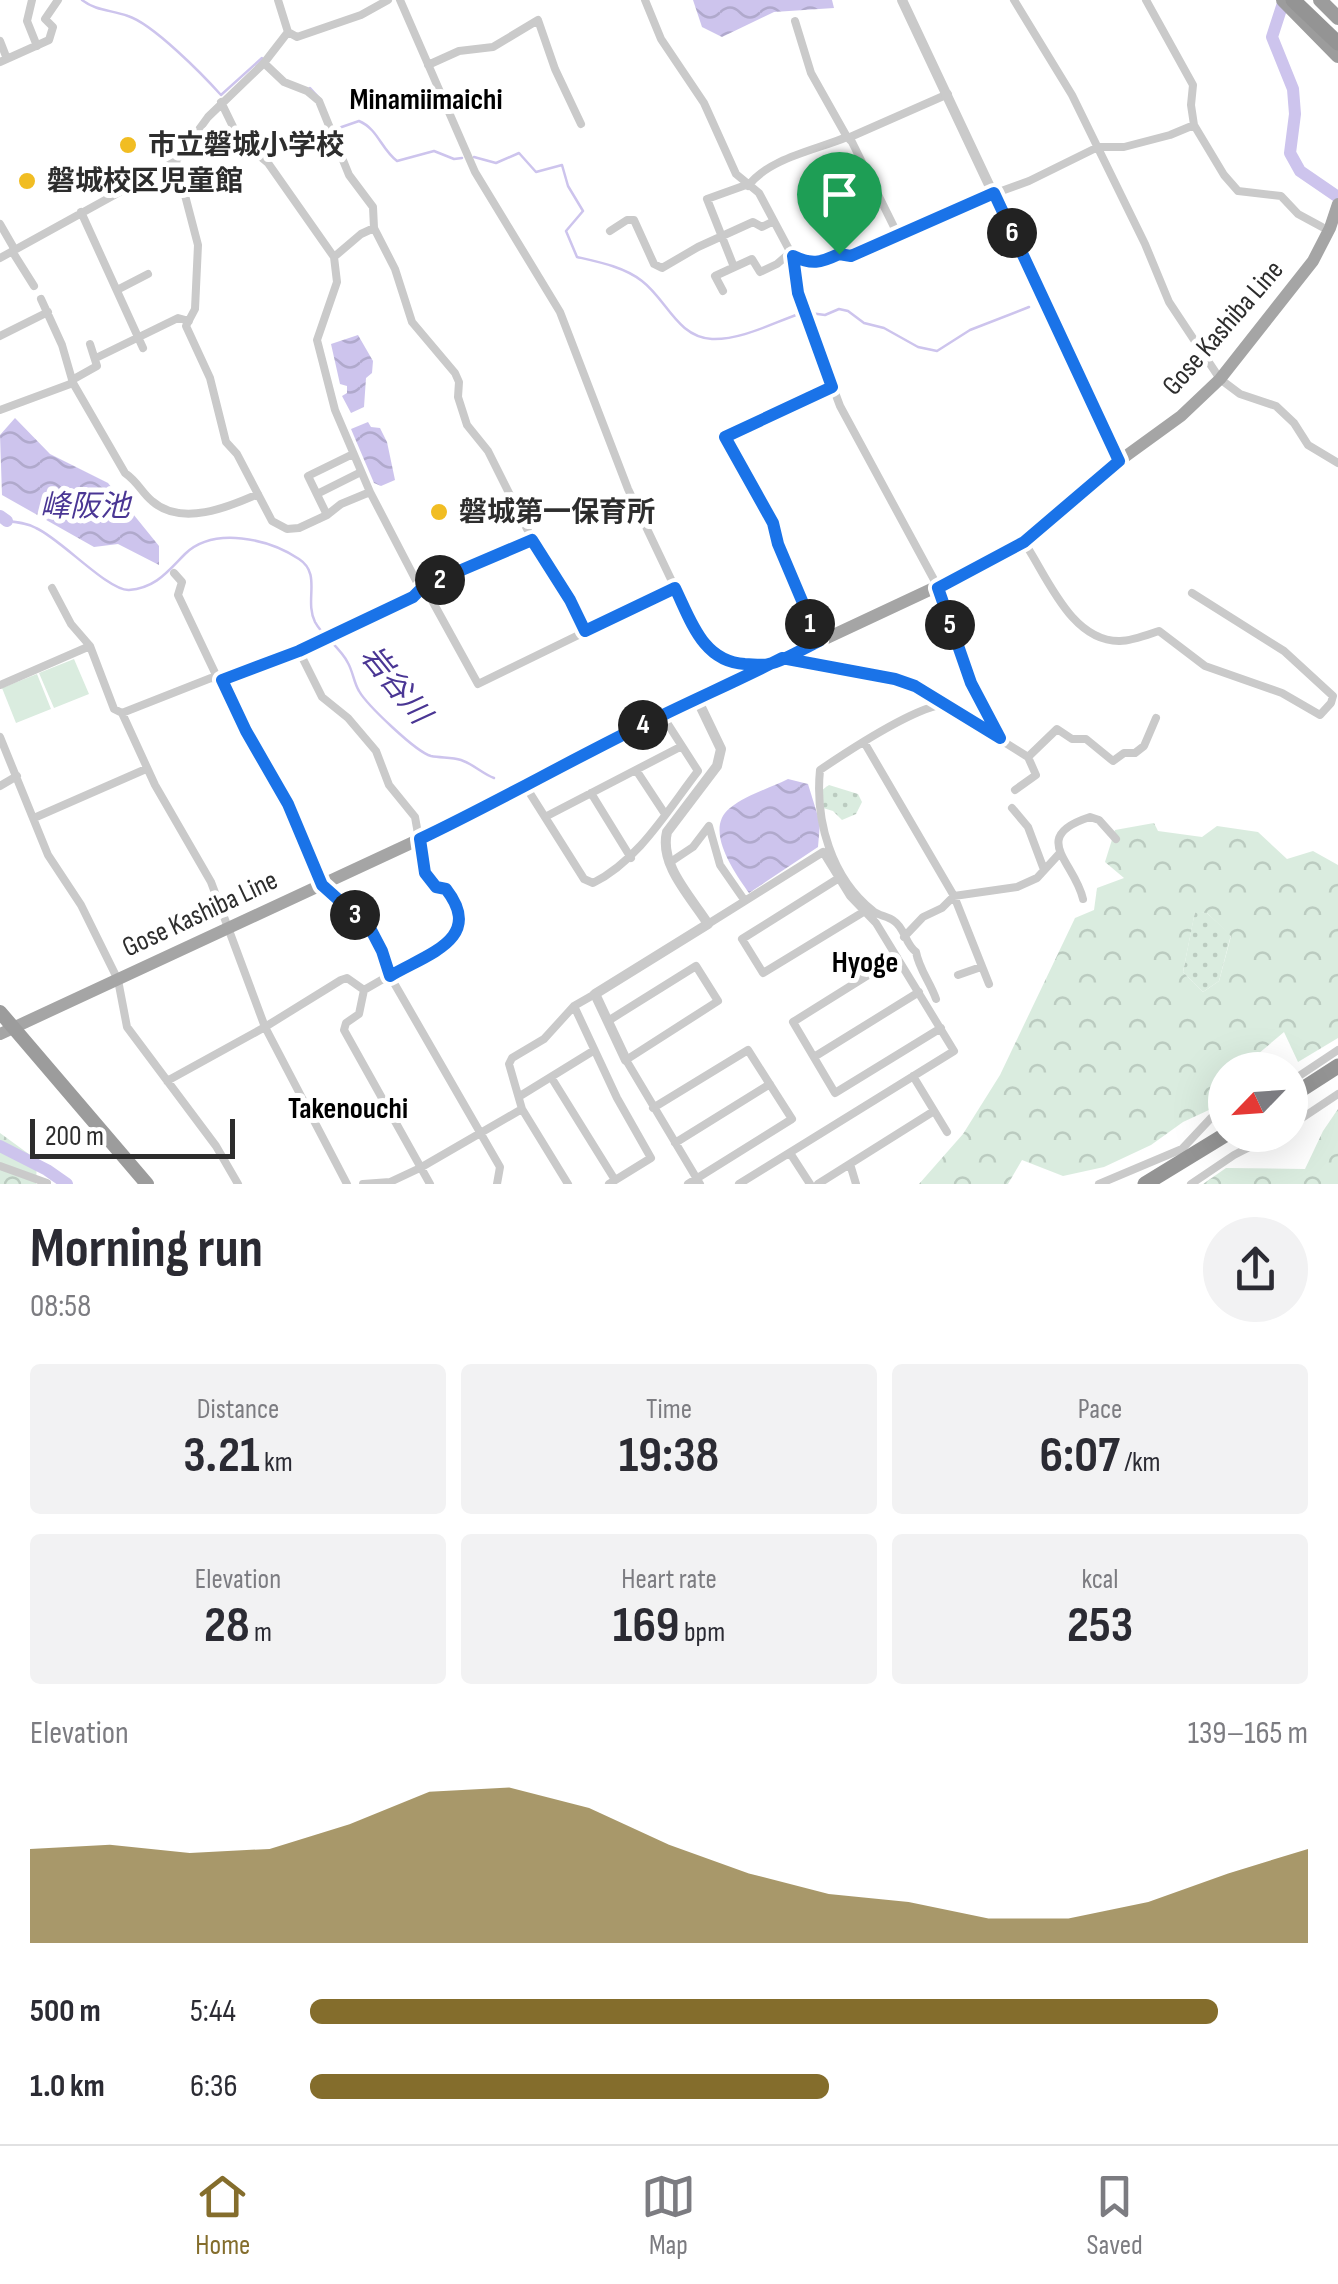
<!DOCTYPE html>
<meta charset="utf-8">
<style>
:root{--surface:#fff;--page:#f2f2f3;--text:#2b2b33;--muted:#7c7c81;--line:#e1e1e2;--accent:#846d2c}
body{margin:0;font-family:"Sofia Sans Condensed","Noto Sans JP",sans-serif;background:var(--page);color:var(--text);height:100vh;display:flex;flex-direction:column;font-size:38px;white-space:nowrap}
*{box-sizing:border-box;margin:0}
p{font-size:32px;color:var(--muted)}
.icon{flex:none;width:55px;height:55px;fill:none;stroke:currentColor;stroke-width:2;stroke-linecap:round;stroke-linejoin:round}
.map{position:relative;height:1184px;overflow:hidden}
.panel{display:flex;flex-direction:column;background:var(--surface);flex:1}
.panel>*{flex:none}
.needle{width:65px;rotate:245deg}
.controls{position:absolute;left:1208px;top:1052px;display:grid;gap:20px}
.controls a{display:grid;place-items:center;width:100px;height:100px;border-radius:50%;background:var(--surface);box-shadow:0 10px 40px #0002;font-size:50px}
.scale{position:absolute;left:30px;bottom:25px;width:205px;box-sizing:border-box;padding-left:10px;border:5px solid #2d2d2d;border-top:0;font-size:28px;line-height:35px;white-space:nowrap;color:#2d2d2d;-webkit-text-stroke:8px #fff;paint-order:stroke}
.pin{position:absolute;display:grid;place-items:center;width:85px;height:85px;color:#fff;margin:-102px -42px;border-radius:50% 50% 50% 0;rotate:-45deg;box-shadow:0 0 10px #0007}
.pin .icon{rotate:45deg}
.km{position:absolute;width:50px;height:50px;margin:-25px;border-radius:50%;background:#222;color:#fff;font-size:28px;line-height:50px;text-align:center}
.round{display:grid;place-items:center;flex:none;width:105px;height:105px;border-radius:52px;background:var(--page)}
.head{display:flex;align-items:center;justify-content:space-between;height:170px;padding:0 30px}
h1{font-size:55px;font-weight:700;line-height:75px}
.metrics{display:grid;grid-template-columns:repeat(3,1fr);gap:15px;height:170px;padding:10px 30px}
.metrics div{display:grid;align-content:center;border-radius:10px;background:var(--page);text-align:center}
.metrics b{font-size:50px;font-weight:700}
.metrics small{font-size:28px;font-weight:400}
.metrics p{font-size:28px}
.chart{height:280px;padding:20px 30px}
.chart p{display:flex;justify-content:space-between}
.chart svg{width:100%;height:180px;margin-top:10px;fill:var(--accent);opacity:.7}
ul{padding:0 30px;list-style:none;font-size:32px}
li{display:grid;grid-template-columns:160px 120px 1fr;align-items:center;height:75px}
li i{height:25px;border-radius:12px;background:var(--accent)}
.menu{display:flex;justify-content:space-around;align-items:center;height:140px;border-top:2px solid var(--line);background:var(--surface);font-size:28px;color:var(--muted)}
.menu a{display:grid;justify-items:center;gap:5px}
.menu .current{color:var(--accent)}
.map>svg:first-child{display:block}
.grass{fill:url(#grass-dots)}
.forest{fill:url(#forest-crowns);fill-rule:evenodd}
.pitch{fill:#daecdf}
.water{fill:url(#water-waves)}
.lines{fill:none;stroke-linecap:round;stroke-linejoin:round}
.stream{stroke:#cdc4ed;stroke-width:2.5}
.river{stroke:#cdc4ed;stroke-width:12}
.minor{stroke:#cacaca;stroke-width:8}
.tertiary{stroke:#cacaca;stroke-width:10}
.primary{stroke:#a5a5a5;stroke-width:12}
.trunk{stroke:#9c9c9c;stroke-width:14}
.motorway{stroke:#949494;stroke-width:15}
.route-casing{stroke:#fff;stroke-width:20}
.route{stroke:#1a73e8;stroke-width:12}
.poi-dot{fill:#f1bd23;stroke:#fff;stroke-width:4}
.labels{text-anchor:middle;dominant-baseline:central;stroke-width:10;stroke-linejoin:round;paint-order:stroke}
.poi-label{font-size:28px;font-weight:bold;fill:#2d2d2d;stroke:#fff;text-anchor:start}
.street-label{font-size:28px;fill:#2d2d2d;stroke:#fff}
.neighbourhood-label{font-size:30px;font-weight:bold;fill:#000;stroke:#fff}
.water-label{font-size:30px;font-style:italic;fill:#4a3694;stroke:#fff}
</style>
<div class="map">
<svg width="1338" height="1184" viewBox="0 0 1338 1184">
<defs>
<pattern id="grass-dots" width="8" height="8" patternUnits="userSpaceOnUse" patternTransform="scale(2.5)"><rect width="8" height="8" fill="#daecdf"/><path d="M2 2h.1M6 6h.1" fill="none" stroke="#bbcbc0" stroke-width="1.8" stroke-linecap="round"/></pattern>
<pattern id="forest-crowns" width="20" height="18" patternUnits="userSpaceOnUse" patternTransform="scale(2.5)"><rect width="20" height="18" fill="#daecdf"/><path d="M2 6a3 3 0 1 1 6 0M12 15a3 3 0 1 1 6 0" fill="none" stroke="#bbcbc0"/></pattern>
<pattern id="water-waves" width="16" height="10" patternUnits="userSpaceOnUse" patternTransform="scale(2.5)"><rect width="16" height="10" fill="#cdc4ed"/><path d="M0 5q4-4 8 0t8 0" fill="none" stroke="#b0a9cc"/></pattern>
</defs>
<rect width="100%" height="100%" fill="#fff"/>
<!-- grass -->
<path class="grass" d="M829,785L858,794L862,802L856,814L842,820L833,811L823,808L822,790Z
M1195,911L1207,913L1231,935L1219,981L1203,992L1183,972Z"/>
<!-- forest -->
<path class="forest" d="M1154,823L1158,831L1202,837L1217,826L1258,832L1287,859L1313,851L1338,865V1038L1298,1062L1284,1032L1239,1070H1225L1224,1103L1183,1122L1151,1145L1104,1167L1063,1176L1022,1160L1008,1184H919L963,1134L1000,1075L1075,918L1094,910L1097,888L1124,878L1105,862L1115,830ZM1195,912L1207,913L1231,936L1219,981L1203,992L1183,972Z
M1338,1109V1184H1203L1226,1168L1305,1169L1323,1131Z
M0,1133L37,1160L36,1184H0Z"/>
<!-- pitch -->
<path class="pitch" d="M74,659L89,694L54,708L39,673Z
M37,674L51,709L16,723L2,688Z"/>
<!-- water -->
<path class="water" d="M693,0H832L834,8L774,12L722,37L702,27Z
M358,335L373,361L372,373L366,378L364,407L351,413L342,396L347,393V386L340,384L331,344Z
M15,418L50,454L108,483L159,546V565L118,544L94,547L2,495L0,435Z
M368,422L371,427L380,428L387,442L395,480L381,486L374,483L351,429Z
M788,779L808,784L820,823L818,847L749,893C735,873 703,829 730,808C746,795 770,788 788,779Z"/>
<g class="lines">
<!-- stream -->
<path class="stream" d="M82,0C96,11 112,10 128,16C153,24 203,75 221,95L262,58
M310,88L321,100
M333,130L359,121C378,129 381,149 397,161L434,151L454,159L462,158
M474,157L496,163L519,153L536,172L562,165L568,186L583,211L566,231L577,257C599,262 624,267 642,281C667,300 677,337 712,339C743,340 774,322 802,313
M810,313L825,315L839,309L848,311L864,323L884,328L918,347L937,351L970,330L1029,307
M7,521C17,522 27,523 36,528C61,539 108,591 129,590C156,588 168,571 185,554C214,526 269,539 299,559C322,574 304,600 315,622C323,637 340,647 348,663C353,672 354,683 359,691C367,705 416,752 431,756C441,758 452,757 461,760C473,764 483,774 494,778"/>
<!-- river -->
<path class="river" d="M1284,0L1272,37L1293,89L1295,114L1290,153L1300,171L1338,197
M0,516L7,521
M0,1146L47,1170L67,1184"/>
<!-- minor -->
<path class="minor" d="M32,0L27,21L37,46
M400,0L475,172L560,312L628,489L698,636L719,658L735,663L764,664
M645,0L661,39L704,103L736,174L759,193L793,257L798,293L840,406L938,587L971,683L1000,738
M1014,0L1072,95L1145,244L1169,302L1220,379L1240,394L1276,406L1294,423L1308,445L1338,463
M1146,0L1193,85L1191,105L1194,125L1224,175L1238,191L1281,196L1298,214L1322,227
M795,21L811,73L847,137
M288,32L297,37L361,15L388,0
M0,41L7,59
M0,62L49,40L53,27L45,19L58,0
M264,63L284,82L307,91L319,101L349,175L373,207L374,228L395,269L412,322L455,373L459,382L458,397L467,425L488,451L548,571L570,600L585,631
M428,65L459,51L493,47L538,20L555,69L581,124
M221,102L239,139L268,163L334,257L337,282L317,340L335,410L370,492L421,590
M848,138L948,94
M176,161L198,245L195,309L186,326L210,378L226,442L237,454L272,521L287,529L299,528L327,515L341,504L370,492
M748,186C769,158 816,150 847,137L852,142L898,235
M81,212L143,348
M0,224L15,250
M610,231L627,220H634L654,264L662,268L698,247L753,222L762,227L774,221
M12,251L34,286
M334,257L361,234L374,228
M793,257L810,264L839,255L851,256L960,206L1029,181L1098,147H1124L1170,135L1194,125
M0,258L176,161L208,117L264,63L288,32L278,0
M734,267L707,199L746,185
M117,290L148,274
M723,291L715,276L752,259L760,272L777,264L791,252
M41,299L62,345L73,383
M0,336L48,312
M96,358L178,318L189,321
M72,380L97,366L90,344
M0,410L73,383L125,473C139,483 141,492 152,501C181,527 229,507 258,494
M317,494L361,472
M327,515L308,476L353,454
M1024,542C1047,576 1071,642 1120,641C1132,641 1147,635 1159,631L1205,666L1282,693L1320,715L1331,703L1333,696L1284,651L1192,593
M174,573L182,582L178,595L217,677
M424,586L478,684L675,588
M52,588L71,624L90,646L114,709L122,713L155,785L211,882L265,1027L347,1184
M819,641L778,544L773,523L725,437L833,387
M299,651L322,697L348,718L376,751L389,785L415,817L425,873L437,887L446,889C459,906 464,917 456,937L364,990L359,1014L346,1023L344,1030L430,1184
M786,659L895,679L915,686L1028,757L1057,729L1072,739H1086L1113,761L1124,753H1135L1144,746L1156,718
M222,680L245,731L287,804L322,885L370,928L382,951L390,976L500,1167L497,1184
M0,685L90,646
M122,713L211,678L222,680L299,651L413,597L424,586L532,541
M0,737L48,855L81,905L118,980L127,1027L216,1146L238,1184
M864,742L954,896L989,984
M636,770L665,814
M0,786L17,776
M526,787L584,879L593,883C639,860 667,811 698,771L662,715
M1015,790L1036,775L1028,757
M591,793L631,858
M1012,808L1028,827L1043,867
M545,817L682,746
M34,818L146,769
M669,863L693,847L709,826L720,865L745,901
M839,878L742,939L763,973L865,911
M1083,899C1075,862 1028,837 1090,817L1099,820L1116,839
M708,924L823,852L850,896L876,923L954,1051L739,1184
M904,937L923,917L942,908L954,896L1017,887L1037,878L1059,854
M897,957L793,1022L835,1093L941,1028
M958,975L981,967
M936,999C930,982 919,969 916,952C905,944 905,928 894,921C888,916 879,916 873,911C831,878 815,820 820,770C848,751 912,709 944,704
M574,1006L617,1098L651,1158L609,1184
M608,1021L696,966L718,1001L626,1060L700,1184
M814,1057L919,992
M913,1076L947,1132
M551,1077L615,1180
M167,1081L265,1027L341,980L347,978L364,990
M1290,1082L1338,1050
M520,1096L593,1051
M653,1108L748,1050L792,1119L688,1184
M1290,1126L1338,1094
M675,1143L770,1084
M790,1153L810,1184
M850,1164L856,1184
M0,1166L47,1183
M363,1184L390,1182L420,1168L522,1109
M568,1184L522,1109L509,1064L512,1058L544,1039L574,1006L595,994
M818,1184L934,1111
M1099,1184L1182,1149L1211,1118L1225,1110
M1191,1184L1234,1155L1273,1135"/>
<!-- tertiary -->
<path class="tertiary" d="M902,0L1119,461
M626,1060L595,994L708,924C691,897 659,865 667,832L717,766L721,749L697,699"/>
<!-- primary -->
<path class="primary" d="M0,1034L420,839L662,715L1000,557L1042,529L1119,461L1181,416L1220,379L1313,261L1330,228L1338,204"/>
<!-- trunk -->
<path class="trunk" d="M1283,0L1338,56
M1320,0L1338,18
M0,1012L147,1184"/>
<!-- motorway -->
<path class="motorway" d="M1293,0L1338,43
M1290,1097L1338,1066
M1145,1184L1225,1135"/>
</g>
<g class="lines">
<!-- route casing -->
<g class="route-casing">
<path id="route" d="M839,254C820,263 812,265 793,256L798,293L832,387L725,437L773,523L778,544L819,641C804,648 785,661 769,664C762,666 752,664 745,664C703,662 691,621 675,588L585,631L570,600L532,540L424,586L413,597L299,651L222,680L246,731L288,804L322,885L370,928L382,951L390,976C427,954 485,939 446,889L436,887L425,873L420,839C502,800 581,754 663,715C702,696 743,678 782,658L895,679L915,686L1000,738L971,683L938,588L1024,542L1119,461L994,193L851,256L839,254"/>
</g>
<!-- route -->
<use href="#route" class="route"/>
</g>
<!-- markers -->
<g class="poi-dot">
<circle cx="128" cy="145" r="10"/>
<circle cx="27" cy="181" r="10"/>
<circle cx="439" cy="512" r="10"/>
</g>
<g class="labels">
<!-- poi labels -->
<g class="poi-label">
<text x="148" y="145">市立磐城小学校</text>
<text x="47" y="181">磐城校区児童館</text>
<text x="459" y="512">磐城第一保育所</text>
</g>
<!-- street labels -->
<g class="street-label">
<text transform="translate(1223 328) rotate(-49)">Gose Kashiba Line</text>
<text transform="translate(200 914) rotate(-25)">Gose Kashiba Line</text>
</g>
<!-- neighbourhood labels -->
<g class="neighbourhood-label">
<text x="426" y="100">Minamiimaichi</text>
<text x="865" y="963">Hyoge</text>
<text x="348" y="1109">Takenouchi</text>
</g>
<!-- water labels -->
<g class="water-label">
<text x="85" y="507">峰阪池</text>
<text transform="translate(395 685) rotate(51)">岩谷川</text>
</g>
</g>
</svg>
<div class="controls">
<a><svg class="needle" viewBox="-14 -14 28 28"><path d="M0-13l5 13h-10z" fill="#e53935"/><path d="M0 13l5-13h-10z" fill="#7c7c81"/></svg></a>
</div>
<div class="scale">200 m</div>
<div class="pin" style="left:839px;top:254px;background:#1e9e55"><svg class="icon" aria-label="arrive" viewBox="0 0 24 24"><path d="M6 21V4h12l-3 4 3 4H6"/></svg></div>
<b class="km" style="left:810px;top:624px">1</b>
<b class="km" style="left:440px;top:580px">2</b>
<b class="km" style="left:355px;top:915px">3</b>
<b class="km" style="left:643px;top:725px">4</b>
<b class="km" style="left:950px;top:625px">5</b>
<b class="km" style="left:1012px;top:233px">6</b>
</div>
<section class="panel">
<div class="head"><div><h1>Morning run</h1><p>08:58</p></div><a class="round"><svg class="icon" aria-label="share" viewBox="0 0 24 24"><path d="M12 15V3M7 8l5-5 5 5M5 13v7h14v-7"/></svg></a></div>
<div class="metrics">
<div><p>Distance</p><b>3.21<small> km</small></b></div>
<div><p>Time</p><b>19:38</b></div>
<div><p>Pace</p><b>6:07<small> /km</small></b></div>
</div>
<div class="metrics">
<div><p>Elevation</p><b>28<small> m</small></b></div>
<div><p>Heart rate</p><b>169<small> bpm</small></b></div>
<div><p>kcal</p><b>253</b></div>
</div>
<div class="chart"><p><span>Elevation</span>139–165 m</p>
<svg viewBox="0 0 160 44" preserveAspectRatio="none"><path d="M0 44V21L10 20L20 22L30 21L40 15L50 7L60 6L70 11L80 20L90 27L100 32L110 34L120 38L130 38L140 34L150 27L160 21V44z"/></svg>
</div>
<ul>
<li><b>500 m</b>5:44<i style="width:91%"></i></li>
<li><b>1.0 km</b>6:36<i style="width:52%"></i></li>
</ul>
</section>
<nav class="menu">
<a class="current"><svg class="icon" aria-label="home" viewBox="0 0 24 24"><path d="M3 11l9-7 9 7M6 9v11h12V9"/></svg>Home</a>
<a><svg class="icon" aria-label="map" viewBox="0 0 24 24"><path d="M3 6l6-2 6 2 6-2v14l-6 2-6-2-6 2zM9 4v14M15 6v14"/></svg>Map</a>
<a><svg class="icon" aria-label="saved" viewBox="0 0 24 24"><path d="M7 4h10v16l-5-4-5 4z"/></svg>Saved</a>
</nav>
